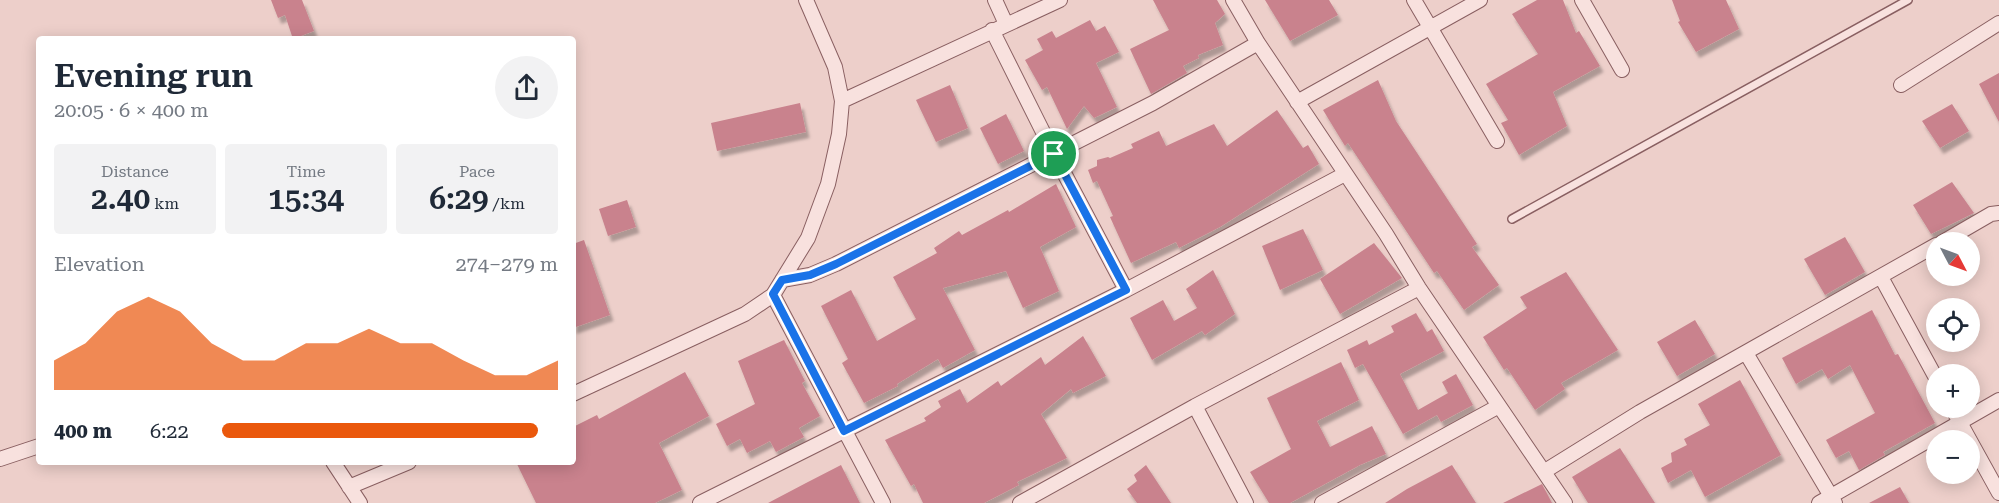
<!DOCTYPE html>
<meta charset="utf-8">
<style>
:root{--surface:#fff;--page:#f2f2f3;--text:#1f2937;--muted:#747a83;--accent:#ea580c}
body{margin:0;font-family:"Roboto Serif",serif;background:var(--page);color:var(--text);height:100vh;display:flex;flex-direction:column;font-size:22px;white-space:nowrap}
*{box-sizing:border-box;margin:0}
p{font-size:20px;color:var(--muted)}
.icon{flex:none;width:33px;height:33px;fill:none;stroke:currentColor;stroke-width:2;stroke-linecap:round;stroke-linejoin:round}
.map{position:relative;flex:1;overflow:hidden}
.sheet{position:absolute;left:36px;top:36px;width:540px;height:429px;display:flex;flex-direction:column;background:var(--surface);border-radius:6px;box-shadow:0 3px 15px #0003}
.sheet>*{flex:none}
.needle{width:39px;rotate:131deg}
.controls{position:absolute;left:1926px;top:232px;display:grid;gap:12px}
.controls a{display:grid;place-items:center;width:54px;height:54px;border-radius:50%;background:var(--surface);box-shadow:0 3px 15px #0003;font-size:30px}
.pin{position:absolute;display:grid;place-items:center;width:51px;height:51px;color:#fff;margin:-26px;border:3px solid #fff;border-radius:50%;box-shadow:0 2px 6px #0007}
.round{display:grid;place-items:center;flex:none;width:63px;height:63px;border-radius:32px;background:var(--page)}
.head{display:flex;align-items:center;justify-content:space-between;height:102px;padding:0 18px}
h1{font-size:33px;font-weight:600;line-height:45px}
.stats{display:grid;grid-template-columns:repeat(3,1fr);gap:9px;height:102px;padding:6px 18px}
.stats div{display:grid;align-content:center;border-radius:6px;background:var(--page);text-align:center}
.stats b{font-size:30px;font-weight:600}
.stats small{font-size:16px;font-weight:400}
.stats p{font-size:16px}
.chart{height:168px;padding:12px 18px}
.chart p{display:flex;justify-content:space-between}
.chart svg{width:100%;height:108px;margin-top:6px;fill:var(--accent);opacity:.7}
ul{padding:0 18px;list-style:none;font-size:20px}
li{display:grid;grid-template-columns:96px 72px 1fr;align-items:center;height:45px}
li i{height:15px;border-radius:8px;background:var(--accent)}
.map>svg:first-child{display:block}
.building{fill:#c9828d;filter:url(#shadow)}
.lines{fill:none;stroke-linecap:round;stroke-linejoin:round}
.lane-casing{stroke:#895f61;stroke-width:10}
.street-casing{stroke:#895f61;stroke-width:16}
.lane{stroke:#f8e1de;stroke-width:7}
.street{stroke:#f8e1de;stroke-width:14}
.route-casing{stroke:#fff;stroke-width:12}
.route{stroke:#1a73e8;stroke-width:8}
</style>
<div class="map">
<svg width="1999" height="503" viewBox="0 0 1999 503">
<defs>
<filter id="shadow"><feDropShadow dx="3.5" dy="6" stdDeviation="1.5" flood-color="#0004"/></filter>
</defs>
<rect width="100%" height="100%" fill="#edcfca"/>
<!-- building -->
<path class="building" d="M271,0H302L314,31L293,39L285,15L278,18Z
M1153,0H1217L1225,14L1215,23L1223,45L1198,55L1199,58L1183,66L1187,73L1151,94L1130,49L1169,30Z
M1265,0H1329L1338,15L1290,41Z
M1537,0H1563L1576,33L1579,31L1600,66L1553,92L1567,126L1519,155L1501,123L1508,120L1486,84L1538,54L1512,14Z
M1672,0H1726L1739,29L1696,52L1678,22L1680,21Z
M1090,20L1096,31L1105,26L1119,52L1096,63L1117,107L1094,118L1084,106L1067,129L1047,87L1042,90L1025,60L1043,50L1037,39L1052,31L1056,38Z
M1999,73V122L1979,84Z
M1378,80L1396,121L1477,244L1472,247L1499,285L1464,310L1437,271L1434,273L1348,143L1345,146L1323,110Z
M950,85L968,128L936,142L916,100Z
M800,103L806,132L717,151L711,123Z
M1952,104L1969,131L1940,148L1922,121Z
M1277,110L1303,148L1308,145L1319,164L1220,227L1179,248L1176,242L1131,263L1110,217L1113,216L1097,181L1093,183L1088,170L1097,166V160L1108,157L1110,158L1133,148L1131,144L1159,131L1166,146L1214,124L1227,146Z
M1006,114L1024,151L998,164L980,128Z
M1952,182L1974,213L1931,234L1913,205Z
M1056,184L1076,227L1040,247L1059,291L1023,308L1006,271L943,288L975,350L943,368L938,359L897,384L898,386L864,403L842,363L848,359L821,306L851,290L877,341L916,319L893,277L937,253L934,248L959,231L962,235L1008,210L1009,212Z
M627,200L636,227L608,236L599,209Z
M1303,229L1323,270L1280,290L1262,246Z
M1845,237L1865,272L1825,295L1804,259Z
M584,240L610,315L573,328V244Z
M1374,243L1402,278L1340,314L1320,279Z
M1213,270L1235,314L1205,335L1202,331L1152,360L1130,318L1163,300L1174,321L1197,308L1186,289Z
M1566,272L1618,350L1561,383L1565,389L1535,410L1507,368L1504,370L1483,337L1527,308L1520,297Z
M1872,310L1895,355L1898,354L1935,423L1883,452L1885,455L1859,470L1849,451L1836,458L1826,440L1875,413L1850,365L1828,379L1822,369L1796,384L1782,358Z
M1416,313L1427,332L1432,329L1444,351L1400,374L1418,410L1448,393L1442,382L1456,374L1473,405L1441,422L1437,415L1403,434L1363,364L1355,368L1347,350L1367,340L1369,345L1394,332L1391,326Z
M1695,320L1715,354L1677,376L1657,342Z
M1083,336L1106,376L1073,393L1071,389L1041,414L1067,458L1017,482L1019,485L984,503H923L914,484L911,486L885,440L926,421L924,418L941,407L938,401L960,389L967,403L998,381L1001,386L1041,357L1045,365Z
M784,340L805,381L802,383L820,416L799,428L804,437L776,452L770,441L747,453L740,439L727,446L716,424L755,404L738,361Z
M1341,362L1359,400L1317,421L1330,447L1372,426L1386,454L1360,465L1290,503H1269L1250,472L1291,449L1267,398Z
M685,372L709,416L659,443L682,490L655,503H536L516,462H573V427L597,415L599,419Z
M1740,380L1781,455L1705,497L1691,470L1668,483L1661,468L1672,462L1671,453L1687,445L1684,439L1710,425L1698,404Z
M1620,448L1655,503H1588L1572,477Z
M841,465L860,503H768L806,483Z
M1146,465L1171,503H1137L1127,489L1137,481L1134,475Z
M1452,465L1476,503H1385L1407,489Z
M1542,484L1552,503H1503Z
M1900,487L1909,503H1869Z"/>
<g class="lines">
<!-- lane casing -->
<g class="lane-casing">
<path id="lane" d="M1512,219L1908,0"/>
</g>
<!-- street casing -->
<g class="street-casing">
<path id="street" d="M995,0L1006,24
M1233,0L1258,43L1386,234L1419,288L1565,503
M1414,0L1497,141
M1582,0L1622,70
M992,30L1054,154L1126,290
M1901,85L1999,23
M842,101L1060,0
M1297,102L1480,0
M1941,243L1991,214L1999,213
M1881,277L1936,378
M782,280L810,275L836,264L1153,103L1258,43
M773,295L883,503
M1746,353L1835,503
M573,394L745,314L773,295L808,238L828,184L839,134L842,101L835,67L806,0
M1195,406L1419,288
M1952,408L1999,493
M0,459L39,446
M333,462L360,503
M1545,471L1640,412L1936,245
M349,487L409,462
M700,503L1126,290L1345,174
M1020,503L1195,406L1246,503
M1322,503L1499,406
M1819,503L1999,400"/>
</g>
<!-- lane -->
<use href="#lane" class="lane"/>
<!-- street -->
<use href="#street" class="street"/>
</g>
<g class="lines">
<!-- route casing -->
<g class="route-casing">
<path id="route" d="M1054,154L1126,290L844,431L773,294L782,280L810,275L836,264Z"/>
</g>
<!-- route -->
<use href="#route" class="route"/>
</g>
</svg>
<div class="controls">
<a><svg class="needle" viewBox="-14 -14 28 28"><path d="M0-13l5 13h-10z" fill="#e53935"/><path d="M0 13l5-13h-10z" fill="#747a83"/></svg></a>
<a><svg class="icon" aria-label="locate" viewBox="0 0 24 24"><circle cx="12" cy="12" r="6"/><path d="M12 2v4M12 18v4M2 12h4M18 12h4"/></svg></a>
<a>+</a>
<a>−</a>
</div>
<div class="pin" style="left:1054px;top:154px;background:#1e9e55"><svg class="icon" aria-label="arrive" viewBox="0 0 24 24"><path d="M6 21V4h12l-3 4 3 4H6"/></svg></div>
<section class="sheet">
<div class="head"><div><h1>Evening run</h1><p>20:05 · 6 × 400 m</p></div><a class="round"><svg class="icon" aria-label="share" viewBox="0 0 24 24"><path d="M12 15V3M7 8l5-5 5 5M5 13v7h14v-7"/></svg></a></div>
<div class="stats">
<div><p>Distance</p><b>2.40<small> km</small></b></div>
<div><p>Time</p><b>15:34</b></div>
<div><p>Pace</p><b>6:29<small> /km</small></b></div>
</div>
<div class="chart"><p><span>Elevation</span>274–279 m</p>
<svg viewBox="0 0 160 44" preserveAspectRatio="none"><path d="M0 44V32L10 25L20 12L30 6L40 12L50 25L60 32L70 32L80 25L90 25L100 19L110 25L120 25L130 32L140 38L150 38L160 32V44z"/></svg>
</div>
<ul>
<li><b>400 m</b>6:22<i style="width:94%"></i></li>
</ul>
</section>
</div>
